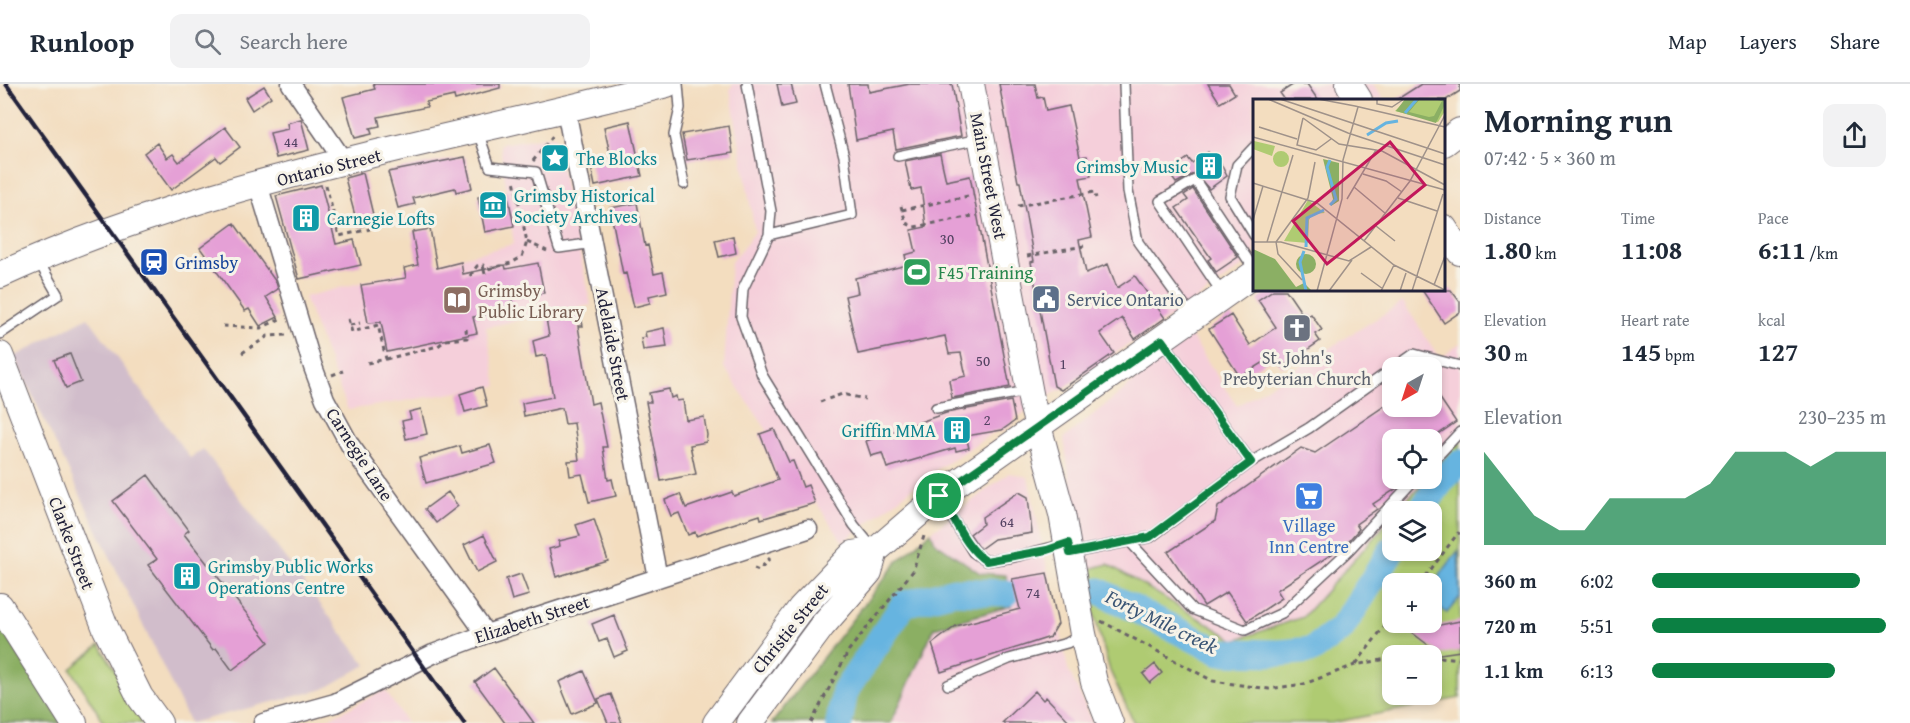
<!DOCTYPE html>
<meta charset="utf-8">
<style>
:root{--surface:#fff;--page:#f2f2f3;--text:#1f2937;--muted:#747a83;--line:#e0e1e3;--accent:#0b8043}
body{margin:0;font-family:"Gentium Book Plus",serif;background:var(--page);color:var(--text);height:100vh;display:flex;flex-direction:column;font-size:22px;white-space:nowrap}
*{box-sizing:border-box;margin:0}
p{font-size:20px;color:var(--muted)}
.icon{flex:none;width:33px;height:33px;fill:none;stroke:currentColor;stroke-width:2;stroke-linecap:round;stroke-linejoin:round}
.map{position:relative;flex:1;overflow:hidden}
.details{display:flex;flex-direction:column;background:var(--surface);width:450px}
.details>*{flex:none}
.needle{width:39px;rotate:219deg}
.tools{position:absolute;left:1382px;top:273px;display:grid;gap:12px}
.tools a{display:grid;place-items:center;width:60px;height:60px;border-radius:12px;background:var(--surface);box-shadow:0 3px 9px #0003;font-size:30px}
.pin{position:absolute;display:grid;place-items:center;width:51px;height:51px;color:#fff;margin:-26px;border:3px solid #fff;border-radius:50%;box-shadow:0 2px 6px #0007}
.round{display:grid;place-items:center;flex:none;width:63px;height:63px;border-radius:12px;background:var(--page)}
.overview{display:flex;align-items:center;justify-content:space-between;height:102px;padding:0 24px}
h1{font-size:33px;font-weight:700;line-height:45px}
.stats{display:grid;grid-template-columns:repeat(3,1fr);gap:9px;height:102px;padding:6px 24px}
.stats div{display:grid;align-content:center}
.stats b{font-size:26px;font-weight:700}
.stats small{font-size:16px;font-weight:400}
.stats p{font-size:16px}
.chart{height:168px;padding:12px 24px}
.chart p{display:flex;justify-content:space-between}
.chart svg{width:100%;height:108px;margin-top:6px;fill:var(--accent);opacity:.7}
ul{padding:0 24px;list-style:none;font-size:20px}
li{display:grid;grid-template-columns:96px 72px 1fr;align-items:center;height:45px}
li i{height:15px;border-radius:8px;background:var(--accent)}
header{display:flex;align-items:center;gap:36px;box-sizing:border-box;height:84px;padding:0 30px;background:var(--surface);border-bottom:2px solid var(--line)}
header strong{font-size:28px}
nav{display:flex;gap:33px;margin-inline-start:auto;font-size:21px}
.search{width:420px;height:54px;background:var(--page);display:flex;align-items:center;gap:15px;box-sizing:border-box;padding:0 21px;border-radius:12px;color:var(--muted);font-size:22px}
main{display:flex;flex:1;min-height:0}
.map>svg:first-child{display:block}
.built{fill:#f5cfda;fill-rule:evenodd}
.industrial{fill:#d1bdcb}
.green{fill:#afcb72;stroke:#687656;stroke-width:1.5;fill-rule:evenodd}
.forest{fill:#8baf64;stroke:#566850;stroke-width:1.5}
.water{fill:#66b4e0;stroke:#446b8e;stroke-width:1.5}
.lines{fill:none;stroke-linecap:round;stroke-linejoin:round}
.river{stroke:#66b4e0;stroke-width:27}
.building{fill:#e5a0d6}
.lane-casing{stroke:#6b6369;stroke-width:12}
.street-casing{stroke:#6b6369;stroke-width:21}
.secondary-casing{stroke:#6b6369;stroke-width:28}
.path{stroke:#6b6369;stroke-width:3;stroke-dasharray:4.5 4.5;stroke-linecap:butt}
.lane{stroke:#fff;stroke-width:9}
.street{stroke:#fff;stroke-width:18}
.secondary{stroke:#fff;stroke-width:26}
.rail{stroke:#22223b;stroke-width:4.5}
.route-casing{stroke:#fff;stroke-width:12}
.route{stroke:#0b8043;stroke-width:8}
.labels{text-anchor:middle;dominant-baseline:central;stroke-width:6;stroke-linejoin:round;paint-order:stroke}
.number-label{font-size:15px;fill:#534262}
.culture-label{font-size:18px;fill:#0d838f;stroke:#f7f3e8;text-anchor:start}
.street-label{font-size:18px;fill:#22223b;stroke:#f7f3e8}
.transit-label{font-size:18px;fill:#164399;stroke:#f7f3e8;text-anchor:start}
.leisure-label{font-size:18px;fill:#27864d;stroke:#f7f3e8;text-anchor:start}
.education-label{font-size:18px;fill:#785e54;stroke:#f7f3e8;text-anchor:start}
.service-label{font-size:18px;fill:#4e5e75;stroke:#f7f3e8;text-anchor:start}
.worship-label{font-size:18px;fill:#5b616d;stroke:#f7f3e8}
.shop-label{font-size:18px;fill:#366cbe;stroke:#f7f3e8}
.water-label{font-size:20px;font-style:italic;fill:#3a5575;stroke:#f7f3e8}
.inset-river{fill:none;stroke:#66b4e0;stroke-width:3}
.inset-road{fill:none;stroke:#9f928a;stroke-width:1.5}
.view{fill:#c2185b;fill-opacity:0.15;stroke:#c2185b;stroke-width:3}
.inset-edge{fill:none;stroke:#22223b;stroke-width:3}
</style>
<header>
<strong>Runloop</strong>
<div class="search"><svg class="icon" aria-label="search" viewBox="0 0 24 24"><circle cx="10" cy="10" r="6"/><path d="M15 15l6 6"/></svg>Search here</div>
<nav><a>Map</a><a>Layers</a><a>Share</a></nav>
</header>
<main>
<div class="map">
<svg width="1460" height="639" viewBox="0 0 1460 639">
<rect width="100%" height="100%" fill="#f7f3e8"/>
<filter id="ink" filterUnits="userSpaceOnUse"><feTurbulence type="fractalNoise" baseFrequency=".0167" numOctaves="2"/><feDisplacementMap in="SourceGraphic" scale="12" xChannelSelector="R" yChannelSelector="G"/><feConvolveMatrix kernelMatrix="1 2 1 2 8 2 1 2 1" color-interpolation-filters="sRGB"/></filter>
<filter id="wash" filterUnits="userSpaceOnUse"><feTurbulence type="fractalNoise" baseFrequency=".008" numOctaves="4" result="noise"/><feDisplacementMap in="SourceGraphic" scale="24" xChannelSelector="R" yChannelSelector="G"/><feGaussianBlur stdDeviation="1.35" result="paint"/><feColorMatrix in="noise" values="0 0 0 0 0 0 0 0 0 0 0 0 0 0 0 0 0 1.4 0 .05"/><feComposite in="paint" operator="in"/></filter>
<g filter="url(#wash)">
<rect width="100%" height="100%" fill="#f3ddbf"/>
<!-- built -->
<path class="built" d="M733,0H1373L1384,16H1254V174L1185,224L933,388L843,458L724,283L731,178L755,148L730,5Z
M554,52L591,221L486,243L497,302L348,326L304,213L514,160L500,60Z
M1403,218L1440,275L1460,259V355L1431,388V356H1392V394L1426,395L1396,427L1392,428V433L1303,533L1235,556L1108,480L1082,487L1064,354L1191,252L1237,322ZM1392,284H1431V322H1392Z
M1009,389L1028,393L1068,585L1093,639H891L934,544L1006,491L980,489L935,458L931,448Z
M385,606L407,639H311L332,633Z"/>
<!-- industrial -->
<path class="industrial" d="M88,233L190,374L203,365L366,581L324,605L190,639L14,273Z"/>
<!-- green -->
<path class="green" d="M1460,355V614L1331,639H1134L1110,587L1082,487L1108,480L1235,556L1303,533L1392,433V466H1431V428L1396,427L1426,395L1431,394V388ZM1392,500H1431V538H1392ZM1392,572H1431V610H1392Z
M100,561L147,639H104L71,585Z"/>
<!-- forest -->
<path class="forest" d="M931,448L935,458L980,489L1006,491L1011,522L934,544L891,639H772L897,478Z
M0,541L62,639H0Z"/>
<!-- water -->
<path class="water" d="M1458,467L1460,513L1447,529L1431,517V503Z"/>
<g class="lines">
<!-- river -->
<path class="river" d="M1420,428L1442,396L1460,379
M1099,507L1220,568L1280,569L1312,566L1341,545L1392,466
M839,639L845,607L904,520L954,507L1006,509"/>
</g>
<g id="blocks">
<!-- building -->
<path class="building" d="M373,0H500V4L455,16L454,12L426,18L427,23L378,33L380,42L370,44L372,50L355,54L343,13L375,5Z
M777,0H791L796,20L782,23Z
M848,0H868L869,8L910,0H952L961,52L896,65L893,48L856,56Z
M999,0H1035L1038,14L1043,13L1046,27L1069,22L1080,73L1087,72L1091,92L1080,94L1092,153L1079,156L1086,189L1108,180L1117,204L1135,192L1165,234L1135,255L1122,234L1100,249L1114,269L1061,306L1054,302L1031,178L1034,177L1020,98H1018Z
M1208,0H1229L1235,10L1220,19Z
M1294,0H1307L1318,16H1285L1280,9Z
M1421,0H1460V7L1446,16H1396Z
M264,2L271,13L252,26L245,14Z
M301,35L309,66L276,74L270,49L288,45L287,39Z
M630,37L642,92L595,102L590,78L611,74L604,43Z
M729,42L733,69L687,76L682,50Z
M225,43L240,63L220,78L216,73L171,106L144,69L157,59L167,74L173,70L179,78Z
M1208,68L1213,76L1217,73L1227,92L1209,105L1195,89L1176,99L1168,88L1188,74L1192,79Z
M940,70L946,97L970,92L1010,303L952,314L949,296L966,292L961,269L949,270L945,252L858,270L845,212L858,209L855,194L907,181L905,171L916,168L911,146L926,143L924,126L921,104L911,106L905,77Z
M465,73L472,104L456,108L455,104L413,114L415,120L398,124L388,88Z
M363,89L375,139L358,143L345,94Z
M321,101L336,160L354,156L361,181L299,195L276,112Z
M1193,105L1238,173L1216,188L1208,176L1211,174L1176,124L1188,116L1184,111Z
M507,107L514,142L485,148L478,113Z
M637,119L645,162L648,161L654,190L663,188L667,208L649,212L650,219L634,223L626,189L623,190L610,124Z
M234,139L276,198L278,205L266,213L278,233L260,242L249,225L245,227L200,164Z
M430,145L437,184L461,178L463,190L505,181L506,185L538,179L544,209L511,214L514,225L473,233L477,249L387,268L381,238L368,239L361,201L406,194L404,184L418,181L412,148Z
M733,152L736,169L719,173L715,156Z
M1273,206H1286L1305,234L1311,230L1322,246L1315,250L1320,257L1282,283L1274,272L1240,293L1209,245L1231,231L1250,261L1276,243L1258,216Z
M1422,206H1451L1460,218V228L1444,239Z
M580,228L583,242H578L591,320L598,318L607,363H603L608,396L612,395L616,412L589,418L582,390L570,392L568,377L579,376L574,339L565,340L562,324L524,332L522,319L553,313L546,271L536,273L533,257L549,252L546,234Z
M664,244L667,263L643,266L641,254L646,253L645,248Z
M70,270L81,298L66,304L54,276Z
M1431,301L1456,338L1430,356H1392V397L1397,404L1373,420L1377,425L1356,440L1359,445L1344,462L1277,506L1282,514L1247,537L1227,508L1204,522L1168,468L1215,437L1218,423L1301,364L1315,369L1392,317V322H1431Z
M482,303L487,322L465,328L460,310Z
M669,305L671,314L676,312L677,317L683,316L686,336L704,333L707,351L706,358L690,361L696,390L661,397L646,318H651L649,309Z
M1011,317L1015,337L1002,346L966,352L969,364L956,367L955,364L887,384L882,369L871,372L866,357L946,329Z
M421,325L427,350L406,355L402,337L411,335L409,328Z
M774,345L789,378L793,377L803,403L808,401L815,419L761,435L760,431L696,452L695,448L688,451L679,429L671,432L665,416L680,410L686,424L732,408L734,412L778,396L760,350Z
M490,361L496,379L426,399L419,374L460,362L462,369Z
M148,391L189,446L184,450L269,558L232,586L216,564L213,566L148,481L157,475L113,417Z
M448,408L458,422L436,439L425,425Z
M1019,408L1028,413L1032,449L994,455L980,465L970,450L983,440L982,433Z
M594,435L608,477L556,493L549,465L560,462L559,457L580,452L576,441Z
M484,451L497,478L477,488L464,461Z
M1047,489L1058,540L1050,553L941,588L932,560L956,542L1020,525L1012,495Z
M521,490L529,511L512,516L506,495Z
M614,531L628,567L614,573L607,555L599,558L592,540Z
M1460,537V567L1440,570L1398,538H1437L1440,541Z
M1155,580L1162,589L1150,599L1143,590Z
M494,584L534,639H505L475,598Z
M584,587L598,619L572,630L559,598Z
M1035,607L1043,616L1046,613L1071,639H1002Z
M611,610L622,639H608L598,615Z"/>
</g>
</g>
<g filter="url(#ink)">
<use href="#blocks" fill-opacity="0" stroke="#6b6369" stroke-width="1.5"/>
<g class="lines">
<!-- lane casing -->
<g class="lane-casing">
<path id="lane" d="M678,0L680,24L674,51L684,100
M747,0L771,127L769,151L743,205L741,233L762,291L854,441L872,463
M1124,0L1128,107L1138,158L1191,231
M478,48L490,83L536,88L559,164L594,159
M1254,63L1237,81L1230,112L1254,151
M898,72L979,55
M769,151L852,131L844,72L825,0
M1222,209L1160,117L1195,96L1254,185
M0,250L58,211L39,178
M1162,256L1251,378
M1394,284L1414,270L1460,282
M936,324L1027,307
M1431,379L1460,348
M940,414L973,468L986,477L1014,473L1065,460
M1131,459L1192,525L1245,546L1282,529L1348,467L1416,394
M1071,469L1151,453L1251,378L1309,344L1392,285
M948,601L1009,575L1067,559L1081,551"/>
</g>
<!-- street casing -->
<g class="street-casing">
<path id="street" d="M291,0L345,79
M566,26L658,494
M258,100L313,283L325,315L350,361L486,550
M263,639L335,619L433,570L486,550L808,445"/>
</g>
<!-- secondary casing -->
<g class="secondary-casing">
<path id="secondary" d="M971,0L1032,320L1062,430L1083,550L1094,598L1110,639
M1349,0L1359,16
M1444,59L1460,47
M1444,144L1460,168
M0,191C211,94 444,58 667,0
M0,271L106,545L140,613L159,639
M0,522L74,639
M716,639L801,524L853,470L875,467L939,412L1254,190
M750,639L822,542L869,488L875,467"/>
</g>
<!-- path -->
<path class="path" d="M533,77L555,49
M326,101L339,152L370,145
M901,122L906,139L914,143L978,131
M1018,122L1094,108L1096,114
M902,126L973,111
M527,158L547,167
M1027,172L1084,162
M485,190L484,186L511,179L522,173L527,158L514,96
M470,192L477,182L483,181L484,186
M348,235L352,248L378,241L386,275L367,279
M350,241L360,239
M223,242L261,244L282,234
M242,269L268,252L286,251
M386,275L438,262L446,256L467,254L466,245
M332,291L343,287
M820,318L842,310L865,315
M754,484L759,486L770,474
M1420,500L1458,449L1460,450
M1101,537L1213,597L1269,605L1304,600L1355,581L1392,574
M1431,572L1460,575
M1356,580L1392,532
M811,639L849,566L913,487L924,452"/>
<!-- lane -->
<use href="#lane" class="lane"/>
<!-- street -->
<use href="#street" class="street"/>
<!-- secondary -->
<use href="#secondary" class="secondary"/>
<!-- rail -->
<path class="rail" d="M6,0L464,639"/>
</g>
</g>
<g class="lines" filter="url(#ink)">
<!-- route casing -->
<g class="route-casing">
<path id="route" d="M1162,256L1251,378L1150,453L1070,469L1068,459L1047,466L986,477C964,463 955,433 939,412Z"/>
</g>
<!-- route -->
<use href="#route" class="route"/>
</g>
<!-- icons -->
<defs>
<g id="sight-square" transform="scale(1.5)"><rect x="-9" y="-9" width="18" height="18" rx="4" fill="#0f9aa8" stroke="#f7f3e8"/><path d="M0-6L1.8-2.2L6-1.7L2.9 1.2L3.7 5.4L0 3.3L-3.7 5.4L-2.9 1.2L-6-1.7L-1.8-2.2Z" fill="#fff"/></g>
<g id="building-square" transform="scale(1.5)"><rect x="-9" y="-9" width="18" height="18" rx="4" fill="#0f9aa8" stroke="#f7f3e8"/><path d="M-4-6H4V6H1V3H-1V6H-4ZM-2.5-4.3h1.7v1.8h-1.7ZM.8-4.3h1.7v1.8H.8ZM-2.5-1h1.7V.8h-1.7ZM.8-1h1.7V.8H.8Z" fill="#fff"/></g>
<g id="museum-square" transform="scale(1.5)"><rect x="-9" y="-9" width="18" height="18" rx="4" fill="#0f9aa8" stroke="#f7f3e8"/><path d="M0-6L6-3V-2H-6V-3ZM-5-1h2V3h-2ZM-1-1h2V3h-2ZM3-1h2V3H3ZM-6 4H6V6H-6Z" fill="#fff"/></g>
<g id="station-square" transform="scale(1.5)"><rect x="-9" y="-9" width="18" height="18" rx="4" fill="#1a4fb4" stroke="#f7f3e8"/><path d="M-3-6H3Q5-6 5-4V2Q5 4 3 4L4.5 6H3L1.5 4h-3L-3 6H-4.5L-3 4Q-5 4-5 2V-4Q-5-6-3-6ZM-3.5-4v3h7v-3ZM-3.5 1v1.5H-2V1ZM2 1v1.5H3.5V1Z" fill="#fff"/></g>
<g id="stadium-square" transform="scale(1.5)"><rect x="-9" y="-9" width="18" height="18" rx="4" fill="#2e9e5b" stroke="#f7f3e8"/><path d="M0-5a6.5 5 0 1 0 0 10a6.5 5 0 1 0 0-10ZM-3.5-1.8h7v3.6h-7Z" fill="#fff"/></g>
<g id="civic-square" transform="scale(1.5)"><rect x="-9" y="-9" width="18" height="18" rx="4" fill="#5c6f8a" stroke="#f7f3e8"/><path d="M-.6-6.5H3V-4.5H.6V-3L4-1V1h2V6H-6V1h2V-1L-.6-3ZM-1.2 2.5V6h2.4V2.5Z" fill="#fff"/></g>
<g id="library-square" transform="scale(1.5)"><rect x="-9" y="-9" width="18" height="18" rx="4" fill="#8d6e63" stroke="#f7f3e8"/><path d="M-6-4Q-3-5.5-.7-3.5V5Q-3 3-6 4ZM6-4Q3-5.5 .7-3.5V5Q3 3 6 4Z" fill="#fff"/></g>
<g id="church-square" transform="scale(1.5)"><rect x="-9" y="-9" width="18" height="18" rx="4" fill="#6b7280" stroke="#f7f3e8"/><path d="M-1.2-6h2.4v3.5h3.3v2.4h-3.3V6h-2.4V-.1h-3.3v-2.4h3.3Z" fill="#fff"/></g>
<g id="supermarket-square" transform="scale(1.5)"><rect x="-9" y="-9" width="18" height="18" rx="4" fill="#3f7fe0" stroke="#f7f3e8"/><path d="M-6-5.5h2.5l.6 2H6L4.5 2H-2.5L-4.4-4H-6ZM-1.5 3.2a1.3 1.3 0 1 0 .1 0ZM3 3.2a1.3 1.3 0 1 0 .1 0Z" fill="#fff"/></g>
</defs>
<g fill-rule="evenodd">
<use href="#sight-square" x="555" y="74"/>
<use href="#building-square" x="1209" y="82"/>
<use href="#museum-square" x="493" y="121"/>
<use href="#building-square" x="306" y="134"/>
<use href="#station-square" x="154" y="178"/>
<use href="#stadium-square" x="917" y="188"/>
<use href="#civic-square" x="1046" y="215"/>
<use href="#library-square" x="457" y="216"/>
<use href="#church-square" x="1297" y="244"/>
<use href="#building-square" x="957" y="346"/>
<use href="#supermarket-square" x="1309" y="412"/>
<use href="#building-square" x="187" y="492"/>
</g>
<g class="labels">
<!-- number labels -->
<g class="number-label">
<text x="291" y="57">44</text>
<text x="947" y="154">30</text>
<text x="983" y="276">50</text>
<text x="1063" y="279">1</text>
<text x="987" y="335">2</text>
<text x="1007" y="437">64</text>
<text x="1033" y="508">74</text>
</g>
<!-- culture labels -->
<g class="culture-label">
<text x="576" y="74">The Blocks</text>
<text x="1188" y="82" text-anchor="end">Grimsby Music</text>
<text x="514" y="111">Grimsby Historical<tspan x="514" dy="21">Society Archives</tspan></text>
<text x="327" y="134">Carnegie Lofts</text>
<text x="936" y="346" text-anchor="end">Griffin MMA</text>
<text x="208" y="482">Grimsby Public Works<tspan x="208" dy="21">Operations Centre</tspan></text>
</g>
<!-- street labels -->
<g class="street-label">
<text transform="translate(329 83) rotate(-14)">Ontario Street</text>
<text transform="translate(989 92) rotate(79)">Main Street West</text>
<text transform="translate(613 260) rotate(79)">Adelaide Street</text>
<text transform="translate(360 370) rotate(57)">Carnegie Lane</text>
<text transform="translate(72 459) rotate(69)">Clarke Street</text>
<text transform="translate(532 535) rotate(-18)">Elizabeth Street</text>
<text transform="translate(790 544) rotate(-51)">Christie Street</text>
</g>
<!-- transit labels -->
<g class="transit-label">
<text x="175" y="178">Grimsby</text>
</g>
<!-- leisure labels -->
<g class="leisure-label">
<text x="938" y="188">F45 Training</text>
</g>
<!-- education labels -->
<g class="education-label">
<text x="478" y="206">Grimsby<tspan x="478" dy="21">Public Library</tspan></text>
</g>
<!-- service labels -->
<g class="service-label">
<text x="1067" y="215">Service Ontario</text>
</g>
<!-- worship labels -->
<g class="worship-label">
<text x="1297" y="273">St. John's<tspan x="1297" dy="21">Prebyterian Church</tspan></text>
</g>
<!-- shop labels -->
<g class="shop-label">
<text x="1309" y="441">Village<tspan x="1309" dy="21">Inn Centre</tspan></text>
</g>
<!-- water labels -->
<g class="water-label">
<text transform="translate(1162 537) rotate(26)">Forty Mile creek</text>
</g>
</g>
<!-- overview -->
<g transform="translate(1253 15)">
<rect width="192" height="192" fill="#f3ddbf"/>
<path d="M154,0H192V12L185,23L142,12ZM1,42L22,47L19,57L0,50ZM20 60a8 8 0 1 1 16 0a8 8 0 1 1-16 0ZM55,101L72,114L59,115L56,121L55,144L31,142Z" fill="#afcb72"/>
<path d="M152,0H167L156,13L176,18L181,17L189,2L180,0H191L192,5L183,24L143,12ZM70,60L86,64V102L78,107L80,100ZM0,150L22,160L43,188L51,184L59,192H0ZM43 165a10 10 0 1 1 20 0a10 10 0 1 1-20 0Z" fill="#8baf64"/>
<path class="inset-river" d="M152,14L164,0M114,36L133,24L145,22M77,61L74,68L83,100L77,106M53,148L54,119L71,111M51,152L47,163L53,192"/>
<path class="inset-road" d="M15,0L95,34M27,0L192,55M65,0L102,7M124,0V5L139,8L151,0M102,7L192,28M50,19L86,45L129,52L192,86M50,19L44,46L63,51L78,40M6,28L44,40M95,34L192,66M0,38L192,91M110,75L133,82L149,93M0,84L64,104L141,166L192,191M101,88L133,115M55,99L62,63M145,99L184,112M94,100L123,51M0,121L10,87M123,127L142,142M111,142L157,82L192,16M0,143H28L96,162L118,148M14,143L40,56M23,143L25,155L49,181M23,143L55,99M108,174L130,190M181,186L192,157M64,192L89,100L90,61L105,8M76,192L99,161M128,192L141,166M147,192L153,174M159,192L190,95"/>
<path class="view" d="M137,43L172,86L74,165L40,122Z"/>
<rect width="192" height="192" class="inset-edge"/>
</g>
</svg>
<div class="tools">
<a><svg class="needle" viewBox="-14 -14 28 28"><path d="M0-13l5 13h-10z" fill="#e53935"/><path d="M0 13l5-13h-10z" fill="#747a83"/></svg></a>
<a><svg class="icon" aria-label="locate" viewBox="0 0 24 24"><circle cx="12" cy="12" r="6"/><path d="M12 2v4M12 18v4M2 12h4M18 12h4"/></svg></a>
<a><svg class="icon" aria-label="layers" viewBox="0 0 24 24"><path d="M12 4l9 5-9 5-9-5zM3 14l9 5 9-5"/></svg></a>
<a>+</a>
<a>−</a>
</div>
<div class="pin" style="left:939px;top:412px;background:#1e9e55"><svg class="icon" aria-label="arrive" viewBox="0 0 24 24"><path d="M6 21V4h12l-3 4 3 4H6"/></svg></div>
</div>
<section class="details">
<div class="overview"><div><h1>Morning run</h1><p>07:42 · 5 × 360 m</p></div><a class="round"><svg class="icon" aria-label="share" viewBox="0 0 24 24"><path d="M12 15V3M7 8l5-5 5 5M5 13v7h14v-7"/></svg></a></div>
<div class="stats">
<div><p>Distance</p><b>1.80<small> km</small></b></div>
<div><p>Time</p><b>11:08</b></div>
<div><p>Pace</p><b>6:11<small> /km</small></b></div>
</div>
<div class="stats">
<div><p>Elevation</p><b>30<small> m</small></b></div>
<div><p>Heart rate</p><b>145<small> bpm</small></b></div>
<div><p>kcal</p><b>127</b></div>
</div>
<div class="chart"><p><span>Elevation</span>230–235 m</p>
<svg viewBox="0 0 160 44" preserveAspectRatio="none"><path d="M0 44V6L10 19L20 32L30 38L40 38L50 25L60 25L70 25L80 25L90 19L100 6L110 6L120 6L130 12L140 6L150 6L160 6V44z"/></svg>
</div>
<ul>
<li><b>360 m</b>6:02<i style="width:89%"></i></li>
<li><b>720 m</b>5:51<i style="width:100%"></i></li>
<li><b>1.1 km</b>6:13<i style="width:78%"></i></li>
</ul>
</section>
</main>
